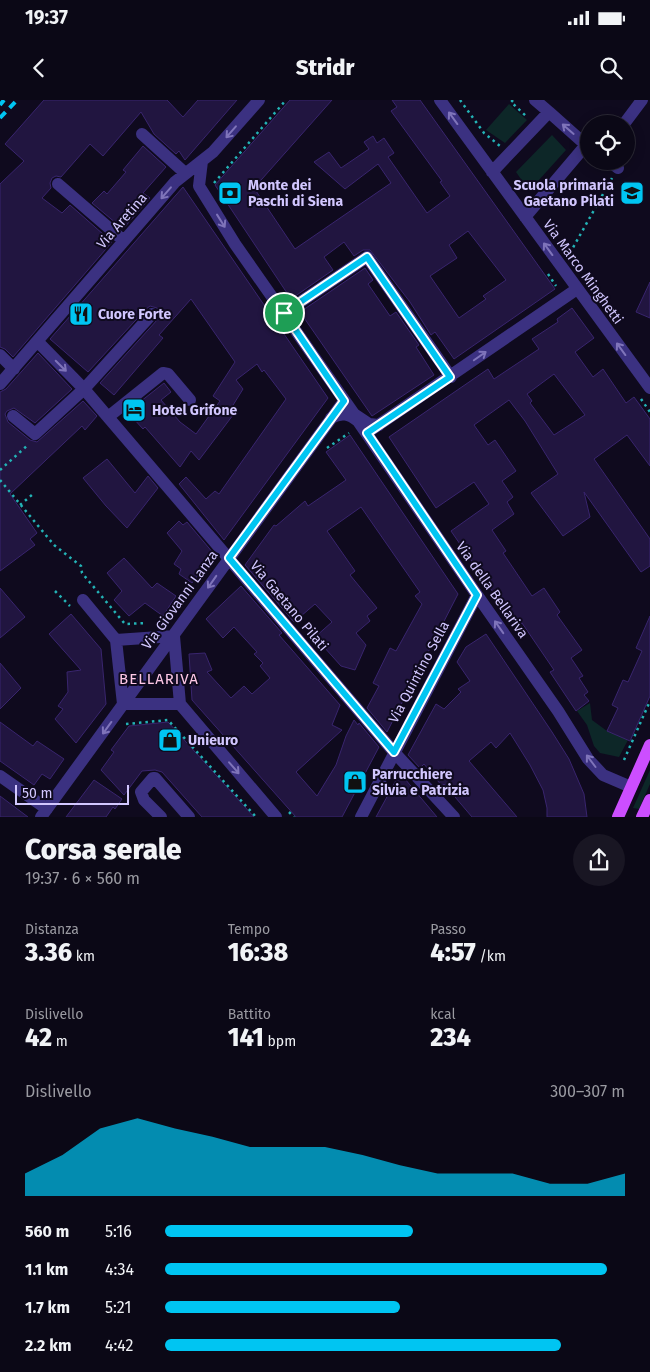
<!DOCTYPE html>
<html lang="it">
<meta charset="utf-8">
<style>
:root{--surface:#0b0816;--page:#191623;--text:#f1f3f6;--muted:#9a9aa1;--line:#2b2935;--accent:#00c5f2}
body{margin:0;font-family:"Fira Sans",sans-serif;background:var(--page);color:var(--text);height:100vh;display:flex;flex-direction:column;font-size:19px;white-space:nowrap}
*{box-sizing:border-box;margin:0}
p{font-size:16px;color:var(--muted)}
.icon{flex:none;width:28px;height:28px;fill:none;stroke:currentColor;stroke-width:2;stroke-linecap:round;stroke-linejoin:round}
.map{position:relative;height:717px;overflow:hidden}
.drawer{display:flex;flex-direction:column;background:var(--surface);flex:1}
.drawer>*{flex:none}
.controls{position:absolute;left:580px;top:15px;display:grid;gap:10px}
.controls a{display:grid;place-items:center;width:55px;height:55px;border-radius:50%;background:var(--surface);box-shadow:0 2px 12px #0003,0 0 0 1px var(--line);font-size:25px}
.scale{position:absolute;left:15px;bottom:12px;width:114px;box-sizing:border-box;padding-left:5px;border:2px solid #d2c7ff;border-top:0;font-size:14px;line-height:18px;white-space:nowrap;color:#d2c7ff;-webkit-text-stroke:4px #0f0a1e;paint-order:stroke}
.pin{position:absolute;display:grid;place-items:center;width:42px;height:42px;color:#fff;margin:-21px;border:2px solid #fff;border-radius:50%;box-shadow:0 1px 5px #0007}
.round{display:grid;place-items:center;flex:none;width:52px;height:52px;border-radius:26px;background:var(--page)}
.head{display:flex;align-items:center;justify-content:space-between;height:85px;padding:0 25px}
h1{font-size:28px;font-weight:800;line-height:38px}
.metrics{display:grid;grid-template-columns:repeat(3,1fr);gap:8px;height:85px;padding:5px 25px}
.metrics div{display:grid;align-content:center}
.metrics b{font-size:25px;font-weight:800}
.metrics small{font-size:14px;font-weight:400}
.metrics p{font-size:14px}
.chart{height:140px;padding:10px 25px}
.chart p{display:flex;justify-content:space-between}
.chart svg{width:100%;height:90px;margin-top:5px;fill:var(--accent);opacity:.7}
ul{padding:0 25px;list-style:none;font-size:16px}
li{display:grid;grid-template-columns:80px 60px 1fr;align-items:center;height:38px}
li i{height:12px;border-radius:6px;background:var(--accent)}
.status{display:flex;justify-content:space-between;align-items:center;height:35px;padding:0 25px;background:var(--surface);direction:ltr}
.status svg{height:14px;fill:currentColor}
header{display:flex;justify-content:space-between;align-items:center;height:65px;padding:0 25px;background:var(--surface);font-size:22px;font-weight:800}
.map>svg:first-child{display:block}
.green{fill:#0d2728}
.building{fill:#211540;stroke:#39256e;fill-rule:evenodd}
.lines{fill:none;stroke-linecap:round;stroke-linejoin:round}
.path{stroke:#23b3b6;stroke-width:2.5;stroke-dasharray:2.5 4;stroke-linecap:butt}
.minor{stroke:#3b3181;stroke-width:12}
.major{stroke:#cc4eff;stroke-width:12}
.rail{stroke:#00c5f2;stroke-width:4;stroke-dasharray:8 6;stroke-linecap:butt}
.oneway{stroke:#7f74ba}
.route-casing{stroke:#fff;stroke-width:10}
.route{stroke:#00c5f2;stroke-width:6}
.labels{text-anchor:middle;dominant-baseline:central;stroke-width:4;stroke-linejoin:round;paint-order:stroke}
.poi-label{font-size:14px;font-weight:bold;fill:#d2c7ff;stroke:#0f0a1e;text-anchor:start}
.street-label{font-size:14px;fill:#d2c7ff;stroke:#0f0a1e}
.neighbourhood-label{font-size:15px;letter-spacing:1px;fill:#ffc9e7;stroke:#0f0a1e}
</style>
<div class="status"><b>19:37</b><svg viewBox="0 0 49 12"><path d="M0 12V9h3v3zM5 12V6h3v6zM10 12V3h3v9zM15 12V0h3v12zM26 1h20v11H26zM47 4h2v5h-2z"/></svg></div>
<header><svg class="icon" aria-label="back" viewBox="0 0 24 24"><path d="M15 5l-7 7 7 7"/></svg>Stridr<svg class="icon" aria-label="search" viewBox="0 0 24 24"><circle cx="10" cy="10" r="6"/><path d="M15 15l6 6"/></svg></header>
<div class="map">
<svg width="650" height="717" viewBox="0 0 650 717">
<rect width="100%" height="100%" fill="#0f0a1e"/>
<!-- green -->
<path class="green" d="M509,4L527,20L505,43L486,30Z
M552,35L566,50L529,91L516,72Z
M590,603L592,620L607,631L628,640L619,657L600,653L594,646L587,625L577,611Z
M650,670V684L639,709L633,708Z"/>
<!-- building -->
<path class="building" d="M44,0H167L183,17L198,0H237L185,60L179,51L176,54L154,34L141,12L103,56L90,44L61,77L56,76L52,78L50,83L51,88L42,98L62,113L70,105L112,142L13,257L5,249L0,247V84L24,61L5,44Z
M290,0H332L254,88L295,149L391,83L378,64L345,89L314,62L329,52L341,68L369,49L364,42L373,36L377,43L384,38L394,53L388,57L427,113L450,96L440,82L442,81L391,11L397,7L392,0H420L555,189L454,259L435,232L431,235L410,202L370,150H363L354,156L344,142L324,157L333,170L291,199L215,85ZM468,131L506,180L483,196L486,199L459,218L430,176L457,158L449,145Z
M143,46L166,67L143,93L150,98L123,129L92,103L104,91L107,94L126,72L123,70Z
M183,87L328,298L224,440L179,384L186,377L206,399L215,391L219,394L286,299L264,270L262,272L257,264L236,280L243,289L230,310L233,315L199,360L191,351L180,367L145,327L143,329L133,318L137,315L131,309L164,283L171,292L161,300L180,322L196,334L220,301L213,296L235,262L191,199L159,235L163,238L114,295L100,283L158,219L160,212L157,208L150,206L146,209L88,272L50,239Z
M365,168L373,180L368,184L390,216L396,212L419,245L416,247L434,275L372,316L300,212Z
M650,182V218L636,212Z
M572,208L594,238L575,252L593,277L603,269L626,303L634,297L650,319V366L627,335L594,359L650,439V466L641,472L584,392L590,417L563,436L531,393L558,374L525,321L509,300L474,325L488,345L495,340L516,371L502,381L513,397L507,402L514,414L492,430L506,451L503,453L532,496L544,488L560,512L557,515L582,550L571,558L583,576L579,578L588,592L584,595L589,601L576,611L550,572L554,570L522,523L517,527L451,431L489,404L474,382L436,408L389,337L488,269L494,279L539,249L532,239L558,222L557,219ZM554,274L585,315L554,335L530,303L532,301L527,294Z
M38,253L72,289L35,323L14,308L7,311L5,314L8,322L30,340L37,342L83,301L97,316L85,330L82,326L10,394L37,433L30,439L35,445L0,471V292L6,289Z
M350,335L458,494L387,632L367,608L379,586L373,583L390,548L396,551L422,504L415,496L420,492L361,407L327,431L355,471L350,475L377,508L367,516L370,521L356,533L366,545L355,570L341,566L315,537L332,522L315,504L294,522L245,465L274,425L276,426L305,401L308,406L346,380L326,352Z
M107,359L135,393L148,376L158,388L127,428L106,406L83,378Z
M179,421L183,425L187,422L214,454L192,483L179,474L181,469L174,464L182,451L167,433Z
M124,458L152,488L157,483L176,496L163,516L145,503L129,516L114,500L122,491L107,473Z
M241,486L282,533L279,535L340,605L332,625L342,630L296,672L317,696L336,665L346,636L354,620L358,625L359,623L379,647L342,717H296L192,600L189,554L205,553L212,570L207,572L231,598L244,586L252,594L270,578L260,566L263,563L254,554L257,552L234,527L223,538L206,519Z
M0,488L25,517L0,538Z
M71,514L101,549L106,604L76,643L55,619L63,609L58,606L68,592L67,572L81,570L49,534Z
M650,516V596L630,641L607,631L618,608L612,605L623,580L628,582L642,551L636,548Z
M486,534L552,632L569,659L584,694L587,717H547V708L543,690L530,665L510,633L496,648L491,642L469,661L517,717H472L444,684L442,686L424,664L420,668L408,655L436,604L444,609L461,592L458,589L470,581L457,562L466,547Z
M0,563L21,588L0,609Z
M0,622L33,646L37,641L64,659L50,679L42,674L34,685L0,661Z
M168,622L254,717H202L162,672L155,670L142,671L124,695L101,670L114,652L111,650L129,626Z
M401,671L407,678L405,679L437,717H376Z
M94,680L122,699L115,709L113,707L106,717H66Z
M0,696L28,717H0Z"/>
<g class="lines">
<!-- path -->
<path class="path" d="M460,0L484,33L500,46
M513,0L511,2L526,16
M214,83L286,0
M570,153L612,78
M548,174L556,186
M641,299L650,312
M327,348L349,333
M0,370L29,344
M0,380L54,445L81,466L82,473L125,524L146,523
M20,405L33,394
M55,491L70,506
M126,624L168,620L256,717
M624,660L650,601
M289,712L294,717"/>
<!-- minor -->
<path class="minor" d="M440,0L650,288
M535,0L549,12
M624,24L642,0
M142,34L185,73
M202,61L199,86L235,144L354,314L369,324L379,325
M609,61L618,68
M492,72L549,12L586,45L525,117
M58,84L124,141
M284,213L367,157L451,277
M38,242L84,289L394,652L454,717
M0,255L14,269
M0,284L175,82L213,52L259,0
M13,316L35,334L84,289L152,214
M108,317L163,273L168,274L190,300
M331,318C342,312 349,314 358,321L477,495L558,611L588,659L603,675L631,687
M371,330L577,189
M83,500L116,540L123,604H180
M116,540L174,536L180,604L276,717
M0,676L47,709
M41,717L344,301
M161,717L144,700L141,692L153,678H155L189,717
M361,717L477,495"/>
<!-- major -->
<path class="major" d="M618,717L650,645
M642,717L650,700"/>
<!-- rail -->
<path class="rail" d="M0,5L4,0
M0,18L17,0"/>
</g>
<!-- one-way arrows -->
<defs><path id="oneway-shaft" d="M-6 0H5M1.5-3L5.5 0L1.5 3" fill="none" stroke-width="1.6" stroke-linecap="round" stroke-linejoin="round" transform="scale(1.25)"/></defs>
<g class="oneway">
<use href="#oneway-shaft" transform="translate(453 18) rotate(-126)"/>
<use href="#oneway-shaft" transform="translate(568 29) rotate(-139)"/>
<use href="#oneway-shaft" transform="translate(231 32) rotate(131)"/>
<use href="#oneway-shaft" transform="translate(166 93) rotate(131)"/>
<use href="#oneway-shaft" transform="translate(221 121) rotate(58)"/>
<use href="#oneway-shaft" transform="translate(548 149) rotate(-126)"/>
<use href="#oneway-shaft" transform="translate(621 249) rotate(-126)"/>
<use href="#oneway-shaft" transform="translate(480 256) rotate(-35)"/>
<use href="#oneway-shaft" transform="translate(61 266) rotate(45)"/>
<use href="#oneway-shaft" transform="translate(212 482) rotate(125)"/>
<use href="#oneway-shaft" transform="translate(499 527) rotate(-125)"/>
<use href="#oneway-shaft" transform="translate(107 628) rotate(126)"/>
<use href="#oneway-shaft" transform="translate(591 661) rotate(-127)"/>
<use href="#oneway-shaft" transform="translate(234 668) rotate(49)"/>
</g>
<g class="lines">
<!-- route casing -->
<g class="route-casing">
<path id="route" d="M367,157L450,277L367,333L477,495L394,652L229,458L344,301L284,213Z"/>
</g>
<!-- route -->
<use href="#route" class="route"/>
</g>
<!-- icons -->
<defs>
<g id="bank-square" transform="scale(1.25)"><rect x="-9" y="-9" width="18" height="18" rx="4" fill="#00c5f2" stroke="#0f0a1e"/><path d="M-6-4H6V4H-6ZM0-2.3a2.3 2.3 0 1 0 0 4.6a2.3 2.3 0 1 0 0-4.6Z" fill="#111"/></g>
<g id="school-square" transform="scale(1.25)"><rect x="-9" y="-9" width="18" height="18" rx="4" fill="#00c5f2" stroke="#0f0a1e"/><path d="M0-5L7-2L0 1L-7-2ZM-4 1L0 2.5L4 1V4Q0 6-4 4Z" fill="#111"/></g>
<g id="restaurant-square" transform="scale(1.25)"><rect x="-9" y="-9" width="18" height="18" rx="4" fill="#00c5f2" stroke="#0f0a1e"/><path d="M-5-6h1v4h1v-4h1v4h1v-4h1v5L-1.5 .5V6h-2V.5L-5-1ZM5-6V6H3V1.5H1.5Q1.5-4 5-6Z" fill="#111"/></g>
<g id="hotel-square" transform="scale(1.25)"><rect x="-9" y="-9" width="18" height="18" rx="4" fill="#00c5f2" stroke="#0f0a1e"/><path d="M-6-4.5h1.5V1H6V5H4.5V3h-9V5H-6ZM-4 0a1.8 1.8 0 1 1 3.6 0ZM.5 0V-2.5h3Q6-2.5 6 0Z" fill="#111"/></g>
<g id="shop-square" transform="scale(1.25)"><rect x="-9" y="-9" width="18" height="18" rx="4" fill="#00c5f2" stroke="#0f0a1e"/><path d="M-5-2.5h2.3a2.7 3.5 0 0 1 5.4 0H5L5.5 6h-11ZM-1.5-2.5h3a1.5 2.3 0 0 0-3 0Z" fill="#111"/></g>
</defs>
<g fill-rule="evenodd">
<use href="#bank-square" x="230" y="93"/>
<use href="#school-square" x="632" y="93"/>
<use href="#restaurant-square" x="81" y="214"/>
<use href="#hotel-square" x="134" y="310"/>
<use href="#shop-square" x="170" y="640"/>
<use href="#shop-square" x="355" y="682"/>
</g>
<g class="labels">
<!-- poi labels -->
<g class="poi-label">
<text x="248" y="85">Monte dei<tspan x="248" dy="16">Paschi di Siena</tspan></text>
<text x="614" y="85" text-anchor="end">Scuola primaria<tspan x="614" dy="16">Gaetano Pilati</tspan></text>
<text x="98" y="214">Cuore Forte</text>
<text x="152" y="310">Hotel Grifone</text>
<text x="188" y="640">Unieuro</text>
<text x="372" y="674">Parrucchiere<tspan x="372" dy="16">Silvia e Patrizia</tspan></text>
</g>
<!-- street labels -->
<g class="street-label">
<text transform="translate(122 121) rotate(-49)">Via Aretina</text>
<text transform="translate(583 172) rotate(54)">Via Marco Minghetti</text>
<text transform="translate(492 490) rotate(55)">Via della Bellariva</text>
<text transform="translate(180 500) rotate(-54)">Via Giovanni Lanza</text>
<text transform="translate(289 506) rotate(50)">Via Gaetano Pilati</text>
<text transform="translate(419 572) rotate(-62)">Via Quintino Sella</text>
</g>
<!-- neighbourhood labels -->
<g class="neighbourhood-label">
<text x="159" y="579">BELLARIVA</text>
</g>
</g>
</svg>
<div class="controls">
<a><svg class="icon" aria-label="locate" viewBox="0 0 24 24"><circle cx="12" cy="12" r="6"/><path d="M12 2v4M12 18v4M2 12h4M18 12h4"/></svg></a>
</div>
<div class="scale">50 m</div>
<div class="pin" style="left:284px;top:213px;background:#1e9e55"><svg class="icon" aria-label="arrive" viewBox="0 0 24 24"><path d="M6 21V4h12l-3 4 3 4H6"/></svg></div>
</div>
<section class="drawer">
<div class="head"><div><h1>Corsa serale</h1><p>19:37 · 6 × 560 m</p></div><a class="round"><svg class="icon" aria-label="share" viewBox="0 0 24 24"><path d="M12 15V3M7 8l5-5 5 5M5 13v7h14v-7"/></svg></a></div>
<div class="metrics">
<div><p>Distanza</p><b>3.36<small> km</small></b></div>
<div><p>Tempo</p><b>16:38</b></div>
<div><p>Passo</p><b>4:57<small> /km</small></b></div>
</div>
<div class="metrics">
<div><p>Dislivello</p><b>42<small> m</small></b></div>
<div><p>Battito</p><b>141<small> bpm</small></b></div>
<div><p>kcal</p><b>234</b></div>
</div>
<div class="chart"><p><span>Dislivello</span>300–307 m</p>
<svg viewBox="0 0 160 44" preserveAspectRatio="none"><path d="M0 44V33L10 24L20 11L30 6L40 11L50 15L60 20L70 20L80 20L90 24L100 29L110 33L120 33L130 33L140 38L150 38L160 33V44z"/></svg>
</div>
<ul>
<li><b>560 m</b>5:16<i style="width:54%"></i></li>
<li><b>1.1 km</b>4:34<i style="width:96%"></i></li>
<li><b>1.7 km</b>5:21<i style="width:51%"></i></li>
<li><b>2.2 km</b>4:42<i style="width:86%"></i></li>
</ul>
</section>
